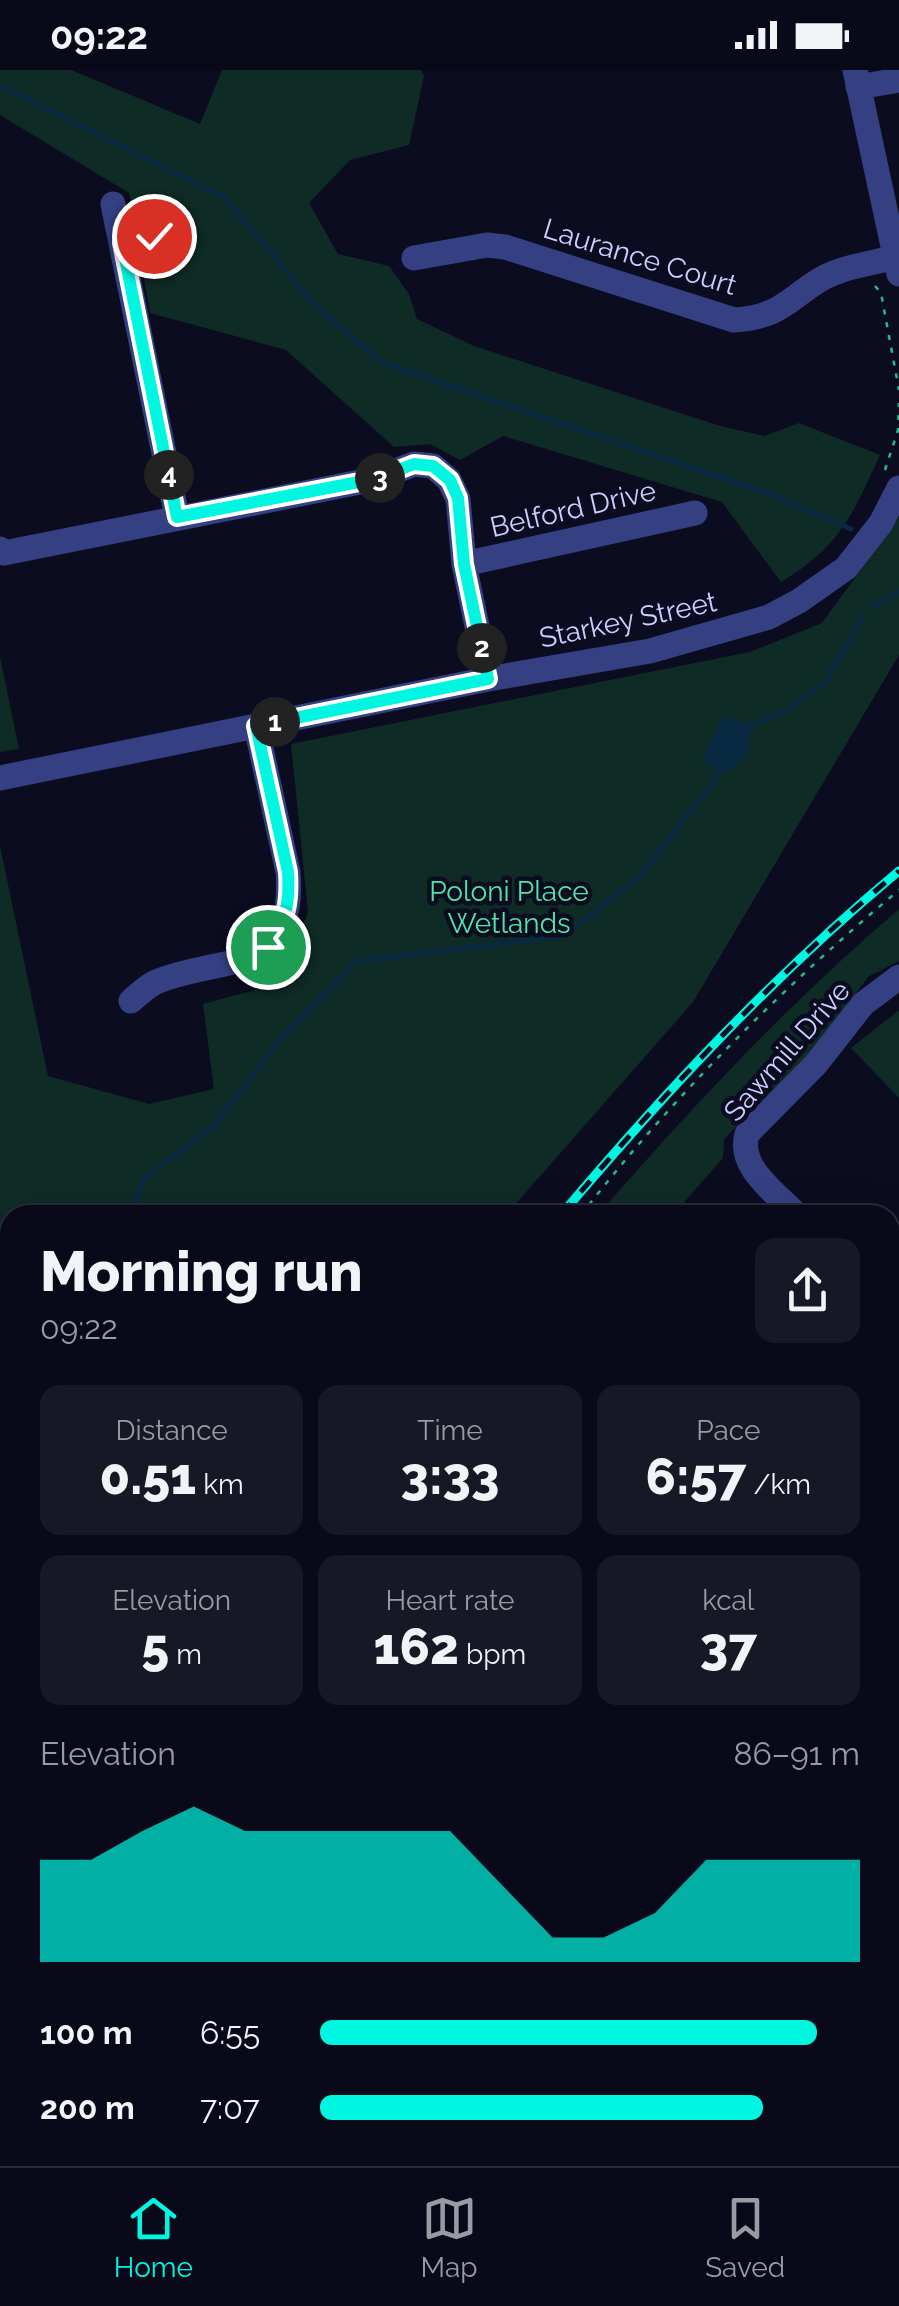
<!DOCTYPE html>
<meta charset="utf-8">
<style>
:root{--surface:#090919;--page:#171726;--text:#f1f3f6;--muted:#999aa2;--line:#292a38;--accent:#00f6e1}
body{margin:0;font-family:Raleway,sans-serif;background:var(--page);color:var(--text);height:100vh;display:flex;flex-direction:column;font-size:38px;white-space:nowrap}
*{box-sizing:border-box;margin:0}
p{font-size:32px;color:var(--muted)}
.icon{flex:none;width:55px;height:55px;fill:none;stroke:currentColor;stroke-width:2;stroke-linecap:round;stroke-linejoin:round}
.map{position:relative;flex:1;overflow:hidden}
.side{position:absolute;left:0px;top:1135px;width:900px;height:962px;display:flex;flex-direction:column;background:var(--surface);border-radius:30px 30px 0 0;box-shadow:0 10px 40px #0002,0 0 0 2px var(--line)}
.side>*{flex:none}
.pin{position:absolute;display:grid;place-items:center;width:85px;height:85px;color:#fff;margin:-42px;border:5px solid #fff;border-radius:50%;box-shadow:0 2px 10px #0007}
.km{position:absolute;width:50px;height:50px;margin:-25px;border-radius:50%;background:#222;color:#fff;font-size:28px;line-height:50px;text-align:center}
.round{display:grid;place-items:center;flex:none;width:105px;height:105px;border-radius:20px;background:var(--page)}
.headline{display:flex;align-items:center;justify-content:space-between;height:170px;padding:0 40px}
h1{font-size:55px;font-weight:800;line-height:75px}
.stats{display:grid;grid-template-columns:repeat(3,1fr);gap:15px;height:170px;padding:10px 40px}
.stats div{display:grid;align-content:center;border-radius:20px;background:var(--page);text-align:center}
.stats b{font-size:50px;font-weight:800}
.stats small{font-size:28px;font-weight:400}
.stats p{font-size:28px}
.chart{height:280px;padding:20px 40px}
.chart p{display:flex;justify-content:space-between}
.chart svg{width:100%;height:180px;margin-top:10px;fill:var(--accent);opacity:.7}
ul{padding:0 40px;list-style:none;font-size:32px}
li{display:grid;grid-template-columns:160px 120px 1fr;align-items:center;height:75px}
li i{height:25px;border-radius:12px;background:var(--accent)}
.status{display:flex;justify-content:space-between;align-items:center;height:70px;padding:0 50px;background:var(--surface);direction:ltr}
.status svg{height:28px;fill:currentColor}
.menu{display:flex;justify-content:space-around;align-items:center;height:140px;border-top:2px solid var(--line);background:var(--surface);font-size:28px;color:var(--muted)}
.menu a{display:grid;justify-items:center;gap:5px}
.menu .selected{color:var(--accent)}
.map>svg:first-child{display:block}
.green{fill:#0f2b25}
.water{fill:#092943}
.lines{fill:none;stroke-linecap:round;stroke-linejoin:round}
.stream{stroke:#092943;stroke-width:5}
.path{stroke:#28b793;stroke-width:2.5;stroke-dasharray:5 8;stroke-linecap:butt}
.minor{stroke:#344082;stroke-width:25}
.rail-casing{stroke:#00f6e1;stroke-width:9}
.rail{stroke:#0c0c21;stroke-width:5;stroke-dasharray:15;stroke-linecap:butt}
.route-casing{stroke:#fff;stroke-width:20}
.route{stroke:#00f6e1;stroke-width:12}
.labels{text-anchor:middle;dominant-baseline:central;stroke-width:9;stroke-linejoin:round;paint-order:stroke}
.street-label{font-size:28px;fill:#cbcfff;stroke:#0c0c21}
.park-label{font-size:28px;fill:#52e4a4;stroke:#0c0c21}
</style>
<div class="status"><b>09:22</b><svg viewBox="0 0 49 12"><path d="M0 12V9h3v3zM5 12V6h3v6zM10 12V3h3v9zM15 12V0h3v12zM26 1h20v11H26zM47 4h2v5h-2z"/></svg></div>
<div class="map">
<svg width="899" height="2096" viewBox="0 0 899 2096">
<rect width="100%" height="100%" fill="#0c0c21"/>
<!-- green -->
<path class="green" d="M0,0H71L200,54L222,0H421L424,6L409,75L350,90L309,133L338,184L389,196L409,224L417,249L474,276L720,356L765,366L799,353L880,385C852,445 841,476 781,512L722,432L503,366L460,390L430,374L394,377L286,280L150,243L129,123L0,45Z
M899,447V585L693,932L506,1145H10V1968L0,1985V776L48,1006L149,1034L214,1019L203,934L270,916L283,909L308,842L291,674L750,582L822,553Z
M0,587L19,679L0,682Z
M899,839V891L869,906L813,980L724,1069L723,1088L673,1145H598C692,1037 790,932 899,839Z
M899,940V1028L851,978Z
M899,1540V2096H19L24,2088H890V1545Z"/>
<!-- water -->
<path class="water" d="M724,647L749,654C753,682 745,692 720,704L702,688Z"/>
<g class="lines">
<!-- stream -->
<path class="stream" d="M0,15L225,128L314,234L381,292L773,425L851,459
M873,536L899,522
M745,659L787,640L825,612L863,547
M131,1145L144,1109L214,1056L278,972L357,891L564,866L641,805L721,702
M0,1462L10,1460"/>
<!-- path -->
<path class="path" d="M875,216L881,223L899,320
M885,400L898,360L899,333
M581,1145C673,1026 784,916 899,820
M890,1602L899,1597"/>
<!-- minor -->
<path class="minor" d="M855,0L899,204
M858,17L899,10
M113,134L177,447
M122,173L154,166
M414,188L487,175L505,177L734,250C778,247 784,233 818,211C839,197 871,194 895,187
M0,479L4,483L375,409L414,394L433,396L449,410L458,429L464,494L488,609
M464,494L695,443
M0,708L488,609L650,581L769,547L799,531L846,498L881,453L899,418
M131,931C138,925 147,916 156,912C224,884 296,908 288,802L256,656
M797,1145C776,1123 737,1097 747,1064L816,994L863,934L899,907
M890,1244L899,1254
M890,1534L899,1529"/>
<!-- rail casing -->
<g class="rail-casing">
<path id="rail" d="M561,1145C665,1022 775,904 899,801
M0,2045L10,2028"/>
</g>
<!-- rail -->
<use href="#rail" class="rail"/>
</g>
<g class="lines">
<!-- route casing -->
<g class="route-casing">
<path id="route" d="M154,166L122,173L177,447L375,409L414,394L433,396L450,410L458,428L464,494L488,609L256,656L288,802C290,833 286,852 268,877"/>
</g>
<!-- route -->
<use href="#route" class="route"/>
</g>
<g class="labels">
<!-- street labels -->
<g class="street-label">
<text transform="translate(640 187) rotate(17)">Laurance Court</text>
<text transform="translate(573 439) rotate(-13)">Belford Drive</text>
<text transform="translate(628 550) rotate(-12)">Starkey Street</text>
<text transform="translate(787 981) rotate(-49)">Sawmill Drive</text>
</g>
<!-- park labels -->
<g class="park-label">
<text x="509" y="821">Poloni Place<tspan x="509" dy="32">Wetlands</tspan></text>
</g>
</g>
</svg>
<div class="pin" style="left:268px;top:877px;background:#1e9e55"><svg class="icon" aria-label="arrive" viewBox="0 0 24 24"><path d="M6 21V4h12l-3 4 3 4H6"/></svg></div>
<div class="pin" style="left:154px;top:166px;background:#d93025"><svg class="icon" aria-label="check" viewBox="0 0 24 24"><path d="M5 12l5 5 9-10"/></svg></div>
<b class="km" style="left:275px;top:652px">1</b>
<b class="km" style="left:482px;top:578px">2</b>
<b class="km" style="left:380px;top:408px">3</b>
<b class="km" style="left:169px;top:405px">4</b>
<section class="side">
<div class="headline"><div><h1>Morning run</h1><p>09:22</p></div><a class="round"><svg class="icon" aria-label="share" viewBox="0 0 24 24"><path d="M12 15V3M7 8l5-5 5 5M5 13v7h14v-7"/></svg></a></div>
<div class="stats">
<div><p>Distance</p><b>0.51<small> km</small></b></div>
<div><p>Time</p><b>3:33</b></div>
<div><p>Pace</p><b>6:57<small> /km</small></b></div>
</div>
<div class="stats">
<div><p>Elevation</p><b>5<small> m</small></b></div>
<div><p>Heart rate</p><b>162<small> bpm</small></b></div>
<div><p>kcal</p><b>37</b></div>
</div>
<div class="chart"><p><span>Elevation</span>86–91 m</p>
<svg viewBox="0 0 160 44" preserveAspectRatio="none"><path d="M0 44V19L10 19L20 12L30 6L40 12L50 12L60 12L70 12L80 12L90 25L100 38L110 38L120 32L130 19L140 19L150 19L160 19V44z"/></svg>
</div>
<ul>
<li><b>100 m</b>6:55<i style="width:92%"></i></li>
<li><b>200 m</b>7:07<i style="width:82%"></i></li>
</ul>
</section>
</div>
<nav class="menu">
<a class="selected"><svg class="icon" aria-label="home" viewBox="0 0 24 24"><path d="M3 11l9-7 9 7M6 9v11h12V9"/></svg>Home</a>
<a><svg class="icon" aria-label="map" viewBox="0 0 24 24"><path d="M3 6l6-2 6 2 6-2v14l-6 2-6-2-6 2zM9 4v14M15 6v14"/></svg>Map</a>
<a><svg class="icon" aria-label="saved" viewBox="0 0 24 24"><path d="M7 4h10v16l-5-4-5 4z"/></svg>Saved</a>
</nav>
